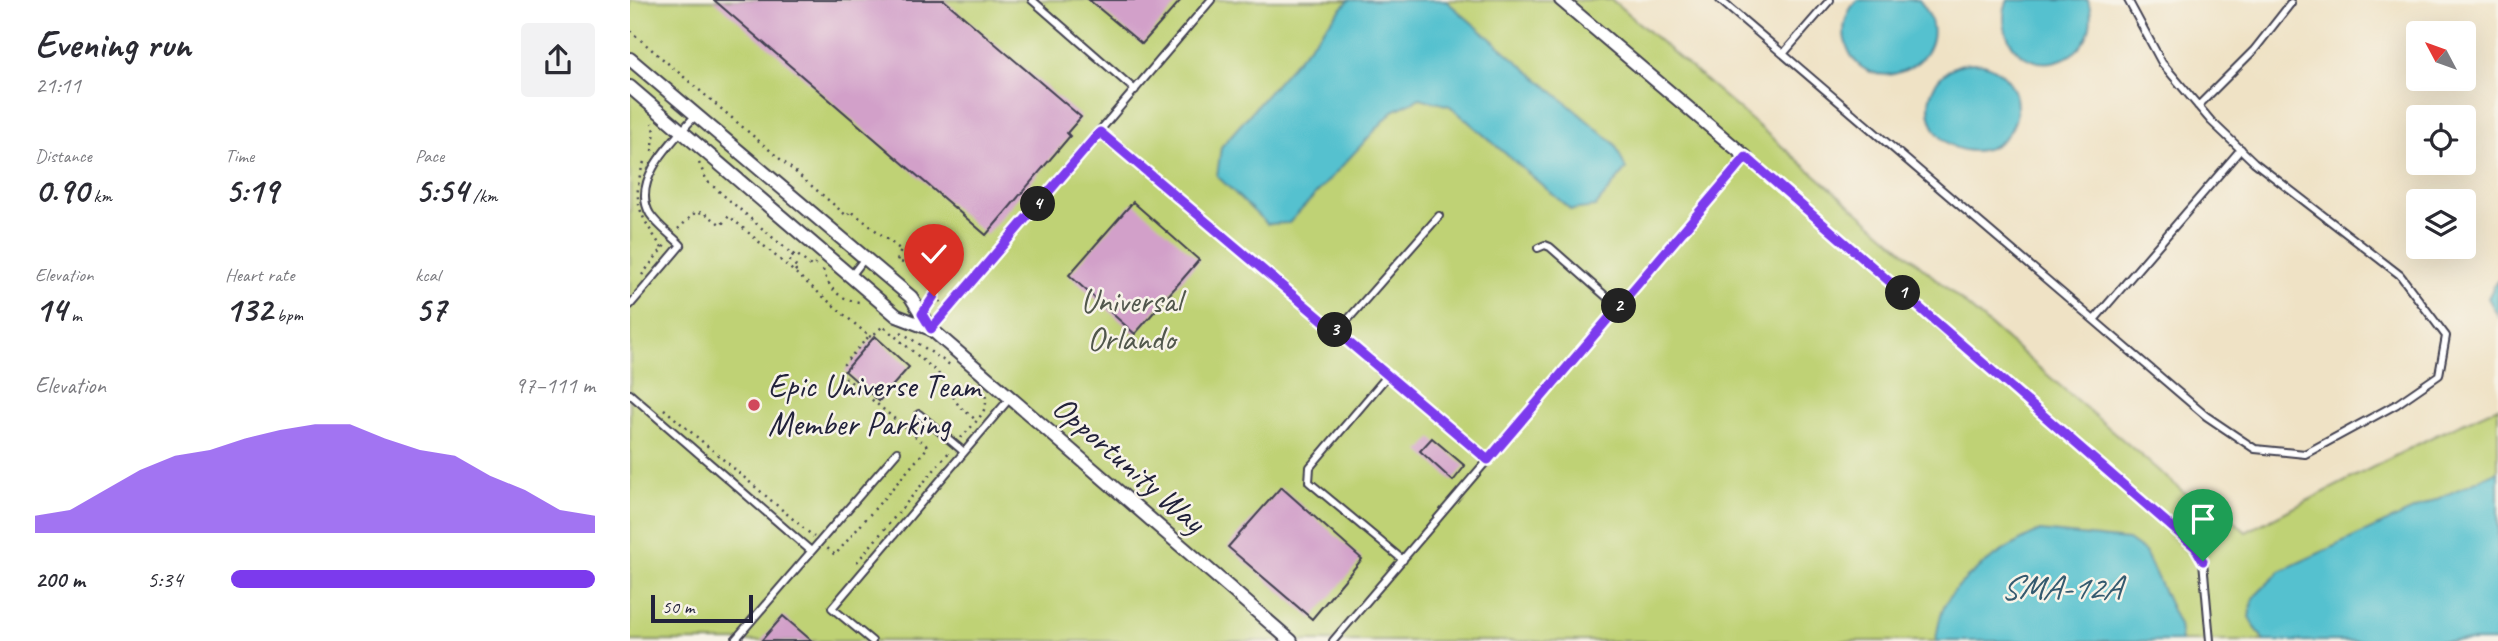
<!DOCTYPE html>
<meta charset="utf-8">
<style>
:root{--surface:#fff;--page:#f2f2f3;--text:#2b2b33;--muted:#7c7c81;--accent:#7c3aed}
body{margin:0;font-family:Caveat,sans-serif;background:var(--page);color:var(--text);height:100vh;display:flex;flex-direction:column;font-size:26px;white-space:nowrap}
*{box-sizing:border-box;margin:0}
p{font-size:23px;color:var(--muted)}
.icon{flex:none;width:38px;height:38px;fill:none;stroke:currentColor;stroke-width:2;stroke-linecap:round;stroke-linejoin:round}
.map{position:relative;flex:1;overflow:hidden}
.sheet{display:flex;flex-direction:column;background:var(--surface);width:630px}
.sheet>*{flex:none}
.needle{width:46px;rotate:311deg}
.buttons{position:absolute;left:1776px;top:21px;display:grid;gap:14px}
.buttons a{display:grid;place-items:center;width:70px;height:70px;border-radius:7px;background:var(--surface);box-shadow:0 7px 28px #0002;font-size:35px}
.scale{position:absolute;left:21px;bottom:18px;width:102px;box-sizing:border-box;padding-left:7px;border:4px solid #22223b;border-top:0;font-size:19px;line-height:24px;white-space:nowrap;color:#22223b;-webkit-text-stroke:5px #f7f3e8;paint-order:stroke}
.pin{position:absolute;display:grid;place-items:center;width:60px;height:60px;color:#fff;margin:-72px -30px;border-radius:50% 50% 50% 0;rotate:-45deg;box-shadow:0 0 7px #0007}
.pin .icon{rotate:45deg}
.km{position:absolute;width:35px;height:35px;margin:-18px;border-radius:50%;background:#222;color:#fff;font-size:19px;line-height:35px;text-align:center}
.round{display:grid;place-items:center;flex:none;width:74px;height:74px;border-radius:7px;background:var(--page)}
.overview{display:flex;align-items:center;justify-content:space-between;height:119px;padding:0 35px}
h1{font-size:38px;font-weight:800;line-height:52px}
.metrics{display:grid;grid-template-columns:repeat(3,1fr);gap:10px;height:119px;padding:7px 35px}
.metrics div{display:grid;align-content:center}
.metrics b{font-size:35px;font-weight:800}
.metrics small{font-size:19px;font-weight:400}
.metrics p{font-size:19px}
.chart{height:196px;padding:14px 35px}
.chart p{display:flex;justify-content:space-between}
.chart svg{width:100%;height:126px;margin-top:7px;fill:var(--accent);opacity:.7}
ul{padding:0 35px;list-style:none;font-size:23px}
li{display:grid;grid-template-columns:112px 84px 1fr;align-items:center;height:52px}
li i{height:18px;border-radius:9px;background:var(--accent)}
main{display:flex;flex:1;min-height:0}
.map>svg:first-child{display:block}
.green{fill:#bfd275;stroke:#707a58;stroke-width:2}
.water{fill:#55c1cf;stroke:#3c7285;stroke-width:2}
.building{fill:#d2a0c9}
.lines{fill:none;stroke-linecap:round;stroke-linejoin:round}
.lane-casing{stroke:#413f50;stroke-width:10}
.street-casing{stroke:#413f50;stroke-width:16}
.path{stroke:#413f50;stroke-width:2.5;stroke-dasharray:2 5;stroke-linecap:butt}
.lane{stroke:#fff;stroke-width:6}
.street{stroke:#fff;stroke-width:12}
.route-casing{stroke:#fff;stroke-width:14}
.route{stroke:#7c3aed;stroke-width:9}
.poi-dot{fill:#d1495b;stroke:#f7f3e8;stroke-width:2.5}
.labels{text-anchor:middle;dominant-baseline:central;stroke-width:5;stroke-linejoin:round;paint-order:stroke}
.park-label{font-size:33px;fill:#51574c;stroke:#f7f3e8}
.poi-label{font-size:33px;fill:#22223b;stroke:#f7f3e8;text-anchor:start}
.street-label{font-size:33px;fill:#22223b;stroke:#f7f3e8}
.water-label{font-size:35px;font-style:italic;fill:#345a6f;stroke:#f7f3e8}
</style>
<main>
<section class="sheet">
<div class="overview"><div><h1>Evening run</h1><p>21:11</p></div><a class="round"><svg class="icon" aria-label="share" viewBox="0 0 24 24"><path d="M12 15V3M7 8l5-5 5 5M5 13v7h14v-7"/></svg></a></div>
<div class="metrics">
<div><p>Distance</p><b>0.90<small> km</small></b></div>
<div><p>Time</p><b>5:19</b></div>
<div><p>Pace</p><b>5:54<small> /km</small></b></div>
</div>
<div class="metrics">
<div><p>Elevation</p><b>14<small> m</small></b></div>
<div><p>Heart rate</p><b>132<small> bpm</small></b></div>
<div><p>kcal</p><b>57</b></div>
</div>
<div class="chart"><p><span>Elevation</span>97–111 m</p>
<svg viewBox="0 0 160 44" preserveAspectRatio="none"><path d="M0 44V38L10 36L20 29L30 22L40 17L50 15L60 11L70 8L80 6L90 6L100 11L110 15L120 17L130 24L140 29L150 36L160 38V44z"/></svg>
</div>
<ul>
<li><b>200 m</b>5:34<i style="width:100%"></i></li>
</ul>
</section>
<div class="map">
<svg width="1868" height="641" viewBox="0 0 1868 641">
<rect width="100%" height="100%" fill="#f7f3e8"/>
<filter id="ink" filterUnits="userSpaceOnUse"><feTurbulence type="fractalNoise" baseFrequency=".0143" numOctaves="2"/><feDisplacementMap in="SourceGraphic" scale="14" xChannelSelector="R" yChannelSelector="G"/><feConvolveMatrix kernelMatrix="1 2 1 2 8 2 1 2 1" color-interpolation-filters="sRGB"/></filter>
<filter id="wash" filterUnits="userSpaceOnUse"><feTurbulence type="fractalNoise" baseFrequency=".00686" numOctaves="4" result="noise"/><feDisplacementMap in="SourceGraphic" scale="28" xChannelSelector="R" yChannelSelector="G"/><feGaussianBlur stdDeviation="1.57" result="paint"/><feColorMatrix in="noise" values="0 0 0 0 0 0 0 0 0 0 0 0 0 0 0 0 0 1.4 0 .05"/><feComposite in="paint" operator="in"/></filter>
<g filter="url(#wash)">
<rect width="100%" height="100%" fill="#efe2c5"/>
<!-- green -->
<path class="green" d="M0,0H982L1579,514L1589,508L1616,532L1802,437L1868,407V641H0Z"/>
<!-- water -->
<path class="water" d="M719,0H815L985,144L996,169L965,207L941,210L820,106L790,98L763,111L659,223L637,224L587,176L591,147Z
M1228,0H1289C1340,58 1233,112 1215,40C1212,26 1217,9 1228,0Z
M1378,0H1458C1477,60 1395,88 1376,32C1373,21 1373,10 1378,0Z
M1299 107a44 44 0 1 1 88 0a44 44 0 1 1-88 0Z
M1868,279V316L1858,298Z
M1868,471V641H1634L1619,617L1623,598L1650,571Z
M1410,531L1498,540L1515,552L1549,625L1551,641H1306C1308,625 1311,608 1321,595C1341,569 1381,544 1410,531Z"/>
<g id="blocks">
<!-- building -->
<path class="building" d="M84,0H314L451,117L437,133L440,136L356,235Z
M459,0H551L512,44Z
M503,202L569,260L505,334L439,275Z
M245,336L279,367L249,401L215,371Z
M802,438L835,466L823,481L790,451Z
M651,487L732,559L682,619L598,547Z
M153,616L182,641H131Z"/>
</g>
</g>
<g filter="url(#ink)">
<use href="#blocks" fill-opacity="0" stroke="#413f50" stroke-width="2"/>
<g class="lines">
<!-- lane casing -->
<g class="lane-casing">
<path id="lane" d="M402,0L505,90
M1090,0L1576,416L1625,449L1675,454L1767,404L1809,375L1816,336L1770,275L1624,162L1581,121L1532,63L1498,0
M1153,54L1200,0
M1568,106L1624,50L1661,3
M470,132L858,460
M908,248L915,245L920,247L988,307
M221,276L235,258
M0,305L51,245C41,235 28,226 20,214C0,180 44,140 65,116
M1464,320L1611,149
M301,329L581,0
M707,332L809,216
M758,375L680,467L679,482L773,560
M0,394L181,551
M289,414L334,452
M104,641L267,452
M242,641L202,608L380,398
M703,641L1116,157L1565,547L1573,561L1580,641"/>
</g>
<!-- street casing -->
<g class="street-casing">
<path id="street" d="M931,0L1116,157
M0,59L281,297L301,329L661,641
M0,87L267,316L301,329"/>
</g>
<!-- path -->
<path class="path" d="M0,31L217,216L221,211L271,250L267,261L303,272L306,262L316,268L317,284L300,302
M22,151L25,131L22,123
M14,162C0,202 11,216 32,248
M69,163L77,181L163,255L159,260L168,268L164,272
M48,229L66,212L75,213L91,225L99,216L239,336L214,364L215,377L298,447L205,555L196,547
M163,255L165,253L182,267L186,263
M193,270C199,289 209,299 229,302
M12,275L35,245
M304,296L312,303
M271,332L323,367
M239,336L241,337L253,326L308,373L329,406L346,420
M34,409L184,537
M331,438C342,425 361,411 355,394
M227,562L320,451"/>
<!-- lane -->
<use href="#lane" class="lane"/>
<!-- street -->
<use href="#street" class="street"/>
</g>
</g>
<g class="lines" filter="url(#ink)">
<!-- route casing -->
<g class="route-casing">
<path id="route" d="M304,296L292,314L301,329L470,132L858,460L1116,157L1565,547L1573,561"/>
</g>
<!-- route -->
<use href="#route" class="route"/>
</g>
<!-- markers -->
<circle class="poi-dot" cx="124" cy="405" r="7"/>
<g class="labels">
<!-- park labels -->
<g class="park-label">
<text x="501" y="301">Universal<tspan x="501" dy="38">Orlando</tspan></text>
</g>
<!-- poi labels -->
<g class="poi-label">
<text x="138" y="386">Epic Universe Team<tspan x="138" dy="38">Member Parking</tspan></text>
</g>
<!-- street labels -->
<g class="street-label">
<text transform="translate(499 464) rotate(41)">Opportunity Way</text>
</g>
<!-- water labels -->
<g class="water-label">
<text x="1430" y="587">SMA-12A</text>
</g>
</g>
</svg>
<div class="buttons">
<a><svg class="needle" viewBox="-14 -14 28 28"><path d="M0-13l5 13h-10z" fill="#e53935"/><path d="M0 13l5-13h-10z" fill="#7c7c81"/></svg></a>
<a><svg class="icon" aria-label="locate" viewBox="0 0 24 24"><circle cx="12" cy="12" r="6"/><path d="M12 2v4M12 18v4M2 12h4M18 12h4"/></svg></a>
<a><svg class="icon" aria-label="layers" viewBox="0 0 24 24"><path d="M12 4l9 5-9 5-9-5zM3 14l9 5 9-5"/></svg></a>
</div>
<div class="scale">50 m</div>
<div class="pin" style="left:1573px;top:561px;background:#1e9e55"><svg class="icon" aria-label="arrive" viewBox="0 0 24 24"><path d="M6 21V4h12l-3 4 3 4H6"/></svg></div>
<div class="pin" style="left:304px;top:296px;background:#d93025"><svg class="icon" aria-label="check" viewBox="0 0 24 24"><path d="M5 12l5 5 9-10"/></svg></div>
<b class="km" style="left:1273px;top:293px">1</b>
<b class="km" style="left:989px;top:306px">2</b>
<b class="km" style="left:705px;top:330px">3</b>
<b class="km" style="left:408px;top:204px">4</b>
</div>
</main>
